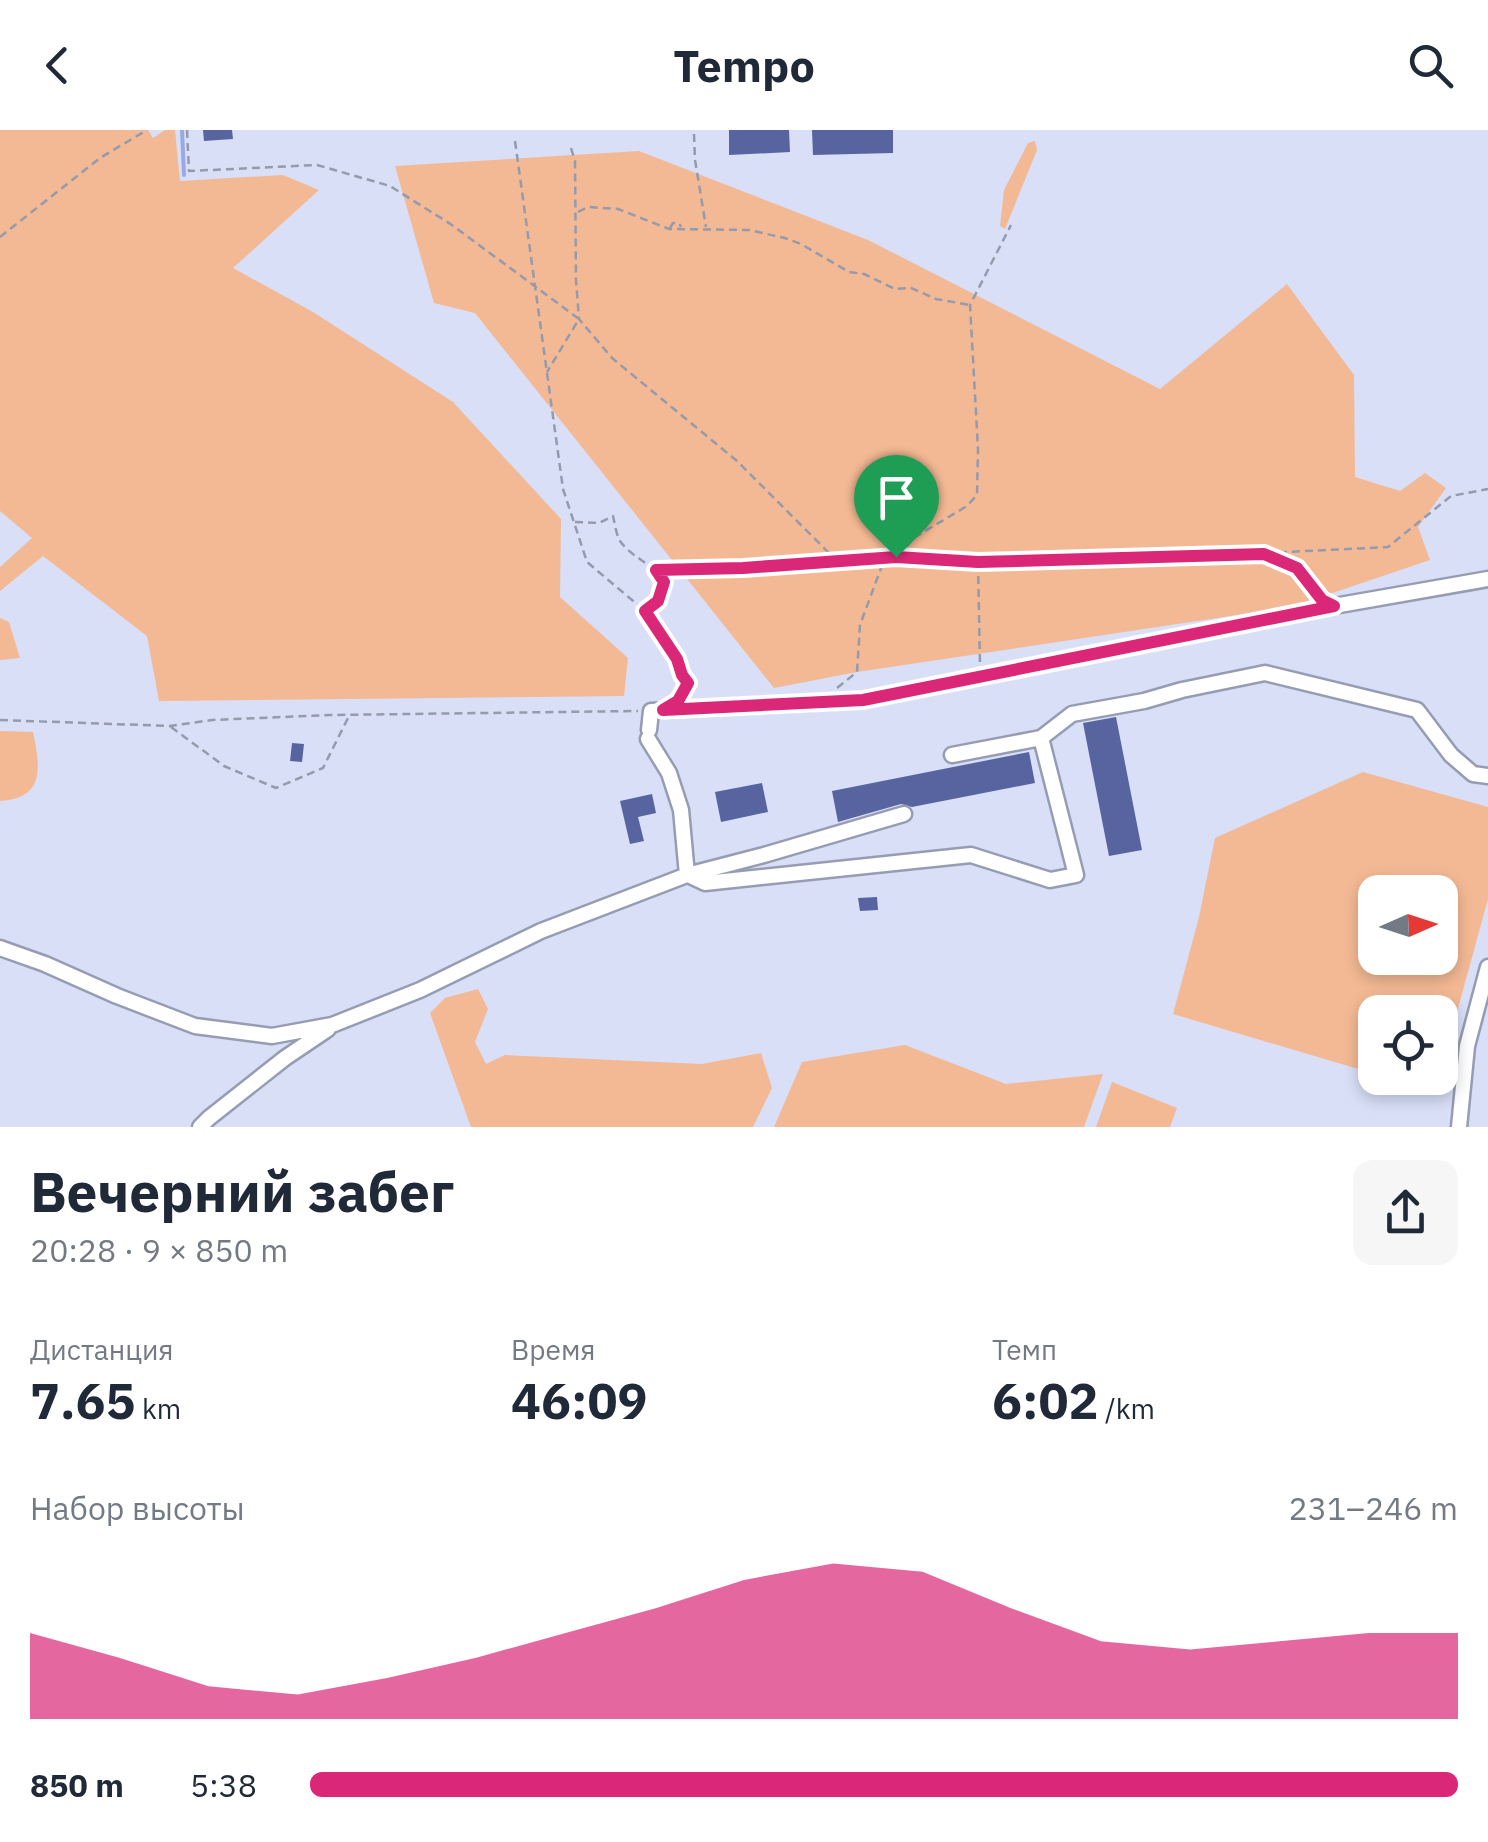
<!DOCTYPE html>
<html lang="ru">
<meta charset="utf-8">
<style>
:root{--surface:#fff;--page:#f6f6f7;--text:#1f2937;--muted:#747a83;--accent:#db2777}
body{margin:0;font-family:"IBM Plex Sans",sans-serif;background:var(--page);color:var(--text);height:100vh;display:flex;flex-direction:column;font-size:38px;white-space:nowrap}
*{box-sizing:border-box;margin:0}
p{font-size:32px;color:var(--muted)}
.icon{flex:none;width:55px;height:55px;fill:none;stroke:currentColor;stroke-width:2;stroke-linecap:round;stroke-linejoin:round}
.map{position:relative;height:997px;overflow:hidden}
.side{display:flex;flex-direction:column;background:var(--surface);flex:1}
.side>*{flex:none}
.needle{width:65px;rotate:87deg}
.buttons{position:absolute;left:1358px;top:745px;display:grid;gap:20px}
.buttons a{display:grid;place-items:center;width:100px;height:100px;border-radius:20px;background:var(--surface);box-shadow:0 5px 15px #0003;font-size:50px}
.pin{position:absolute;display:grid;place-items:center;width:85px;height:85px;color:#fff;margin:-102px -42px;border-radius:50% 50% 50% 0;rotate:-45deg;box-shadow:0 0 10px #0007}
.pin .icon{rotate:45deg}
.round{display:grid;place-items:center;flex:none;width:105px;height:105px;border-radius:20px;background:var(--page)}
.headline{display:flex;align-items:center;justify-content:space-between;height:170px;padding:0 30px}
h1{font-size:55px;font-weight:700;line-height:75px}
.stats{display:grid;grid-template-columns:repeat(3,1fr);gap:15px;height:170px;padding:10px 30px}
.stats div{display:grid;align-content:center}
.stats b{font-size:50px;font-weight:700}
.stats small{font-size:28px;font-weight:400}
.stats p{font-size:28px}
.chart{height:280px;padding:20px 30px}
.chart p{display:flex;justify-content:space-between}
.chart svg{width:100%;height:180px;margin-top:10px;fill:var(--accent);opacity:.7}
ul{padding:0 30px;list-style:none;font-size:32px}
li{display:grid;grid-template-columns:160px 120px 1fr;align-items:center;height:75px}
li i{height:25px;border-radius:12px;background:var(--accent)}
header{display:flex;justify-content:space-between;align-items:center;height:130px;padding:0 30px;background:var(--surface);font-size:45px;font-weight:700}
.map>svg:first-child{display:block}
.green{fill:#f3b994;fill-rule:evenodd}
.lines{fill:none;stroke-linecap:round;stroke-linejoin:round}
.stream{stroke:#99a9e8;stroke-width:4}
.building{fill:#57649f}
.minor-casing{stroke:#969cb3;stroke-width:19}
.path{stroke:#959aac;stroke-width:2.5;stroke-dasharray:8 5;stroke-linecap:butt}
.minor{stroke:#fff;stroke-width:14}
.route-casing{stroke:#fff;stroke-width:20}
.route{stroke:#db2777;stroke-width:12}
</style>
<header><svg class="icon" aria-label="back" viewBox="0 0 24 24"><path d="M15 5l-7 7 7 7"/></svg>Tempo<svg class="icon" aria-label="search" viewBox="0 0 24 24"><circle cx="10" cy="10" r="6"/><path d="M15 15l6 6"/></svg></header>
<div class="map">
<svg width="1488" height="997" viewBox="0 0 1488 997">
<rect width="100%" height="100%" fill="#d8dff7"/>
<!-- green -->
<path class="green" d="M0,0H148L153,8L165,0H175L180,51L283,45L319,60L233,138L313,182L453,272L561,389L560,467L628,528L624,566L159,571L147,506L43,426L0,461V437L32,408L0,381Z
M1035,11L1037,20L1005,99L1000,96L1004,60L1028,13Z
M639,21L868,110L1160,259L1287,154L1354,245L1355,347L1400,361L1425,343L1446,358L1418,397L1430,430L1291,477L857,542L774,558L475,183L434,173L395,36Z
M0,488L9,492L20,528L0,530Z
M0,601L33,602C40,636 46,668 0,671Z
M1363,642L1488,677V769L1440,944V882H1375V944L1173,884L1199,787L1215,708ZM1375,762H1440V828H1375Z
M478,859L488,879L475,912L486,934L505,925L702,934L761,923L772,958L753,997H471L430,883L445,868Z
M905,915L1006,954L1103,944L1084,997H774L802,932Z
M1112,952L1177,978L1170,997H1096Z"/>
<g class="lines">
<!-- stream -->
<path class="stream" d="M182,0L184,45"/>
</g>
<!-- building -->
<path class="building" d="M203,0H232L233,9L204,11Z
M729,0H789L790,22L729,25Z
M812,0H893V23L813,25Z
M1116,587L1142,720L1109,726L1083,593Z
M292,613L304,614L302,632L290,631Z
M1029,622L1035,653L912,677L901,674L838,692L832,661Z
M762,653L768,682L721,692L715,662Z
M652,664L656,683L638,687L644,711L630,714L620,671Z
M877,767L878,780L860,781L858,768Z"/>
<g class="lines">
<!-- minor casing -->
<g class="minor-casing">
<path id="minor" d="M649,600L651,581L863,570L1334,476L1488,449
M648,609L669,643L681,680L687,745
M952,625L1041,608L1072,584L1144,571L1182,560L1265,543L1417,580L1451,625L1473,644L1488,646
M688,745L705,753L971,725L1050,750L1076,745L1041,608
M0,818L45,834L117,866L195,896L272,906L332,895L420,860L541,801L687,745L764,725L904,684
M200,997L209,988L285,928L328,899
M1459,997L1467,916L1488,837"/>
</g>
<!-- path -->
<path class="path" d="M187,0L189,41L317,35L390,56L452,95L579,189L547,242
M694,4L695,30L706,97
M515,11L563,359L587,432L645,481L677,529L682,545L688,553L680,567
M571,18L575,31L576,151L579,189L612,228L737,331L835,429
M578,82L588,77L618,79L669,99L749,100L785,108L801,114L849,142L864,144L895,159L911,158L936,169L970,175
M670,98L673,93H679L681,97
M0,107L100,28L147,0
M575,392L599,393L613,386C615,394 616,404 620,411C633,429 652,432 664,452L658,471L646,481
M1266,423L1388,417L1451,366L1488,359
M897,427L915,407L967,376L977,365L978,319L970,175L1011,95
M978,433L980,535
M656,439H743L897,427L978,432L1264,424L1297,438L1317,464
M837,558L857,542L860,495L884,430
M0,590L170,596L212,590L330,585L638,581
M171,597L224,636L276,658L323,638L349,586"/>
<!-- minor -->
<use href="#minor" class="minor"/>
</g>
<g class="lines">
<!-- route casing -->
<g class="route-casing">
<path id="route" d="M1264,424L1297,438L1322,470L1334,476L863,570L663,580L678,571L688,553L682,545L677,529L645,481L658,471L664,452L656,440L743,438L896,427L978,432Z"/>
</g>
<!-- route -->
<use href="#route" class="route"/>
</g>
</svg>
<div class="buttons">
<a><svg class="needle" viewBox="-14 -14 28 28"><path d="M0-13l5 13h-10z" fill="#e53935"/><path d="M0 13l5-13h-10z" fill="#747a83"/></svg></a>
<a><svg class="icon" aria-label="locate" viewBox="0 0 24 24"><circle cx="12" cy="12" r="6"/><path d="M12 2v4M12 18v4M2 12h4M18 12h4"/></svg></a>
</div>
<div class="pin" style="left:896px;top:427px;background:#1e9e55"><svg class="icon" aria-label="arrive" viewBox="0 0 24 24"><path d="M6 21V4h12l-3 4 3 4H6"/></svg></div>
</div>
<section class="side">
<div class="headline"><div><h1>Вечерний забег</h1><p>20:28 · 9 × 850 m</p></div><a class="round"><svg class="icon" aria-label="share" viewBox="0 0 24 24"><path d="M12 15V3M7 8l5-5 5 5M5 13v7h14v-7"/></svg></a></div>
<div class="stats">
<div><p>Дистанция</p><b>7.65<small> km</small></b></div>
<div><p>Время</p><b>46:09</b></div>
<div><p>Темп</p><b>6:02<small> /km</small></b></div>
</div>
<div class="chart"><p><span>Набор высоты</span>231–246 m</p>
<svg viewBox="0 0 160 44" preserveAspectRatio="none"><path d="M0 44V23L10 29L20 36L30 38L40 34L50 29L60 23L70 17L80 10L90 6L100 8L110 17L120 25L130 27L140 25L150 23L160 23V44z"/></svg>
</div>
<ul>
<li><b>850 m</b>5:38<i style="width:100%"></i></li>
</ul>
</section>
